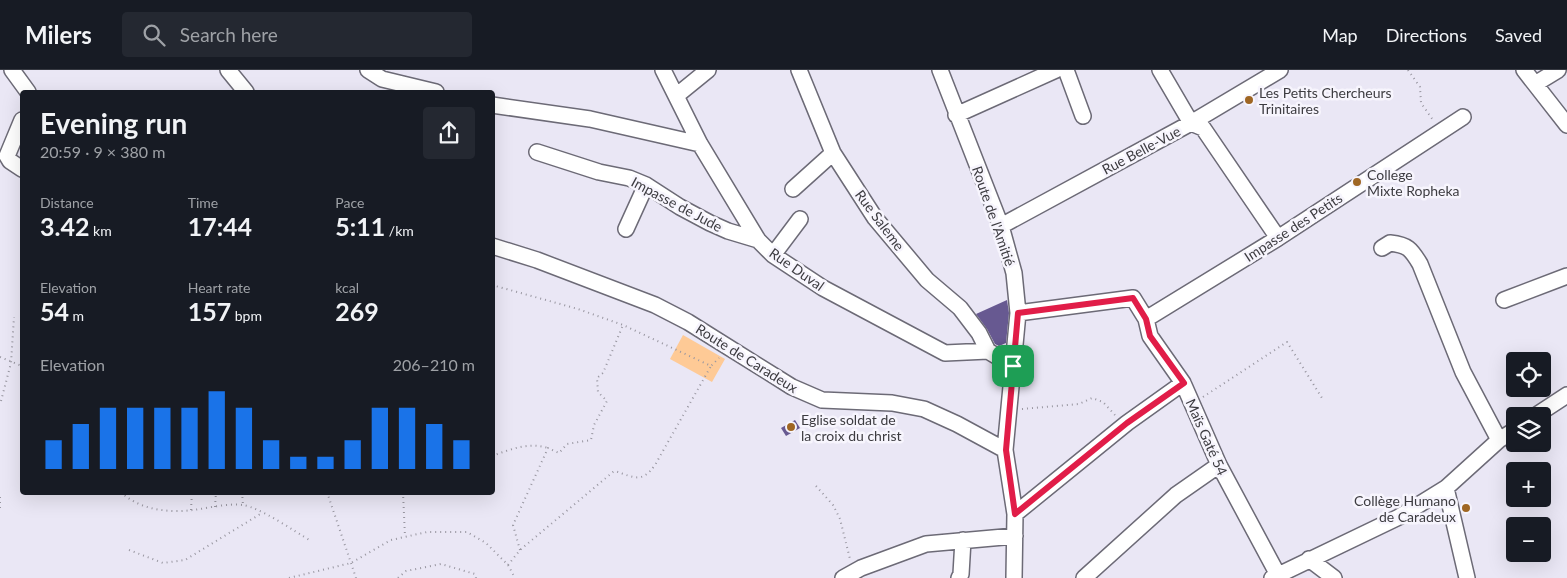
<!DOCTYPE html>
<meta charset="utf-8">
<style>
:root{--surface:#171b24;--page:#242831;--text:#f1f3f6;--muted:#9ea1a6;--line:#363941;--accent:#1a73e8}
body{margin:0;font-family:Lato,sans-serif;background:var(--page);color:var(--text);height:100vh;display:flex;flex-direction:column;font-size:19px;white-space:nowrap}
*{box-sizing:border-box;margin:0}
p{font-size:16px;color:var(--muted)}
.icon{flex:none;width:28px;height:28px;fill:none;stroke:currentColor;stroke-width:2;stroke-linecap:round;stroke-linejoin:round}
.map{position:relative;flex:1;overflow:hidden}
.sheet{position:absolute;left:20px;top:20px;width:475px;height:405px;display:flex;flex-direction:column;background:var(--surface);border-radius:5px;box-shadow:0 5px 20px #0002}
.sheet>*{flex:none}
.buttons{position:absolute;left:1506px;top:282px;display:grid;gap:10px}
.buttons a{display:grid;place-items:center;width:45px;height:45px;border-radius:5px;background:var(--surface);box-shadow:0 5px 20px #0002;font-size:25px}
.pin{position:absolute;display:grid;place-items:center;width:42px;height:42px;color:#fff;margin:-21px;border-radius:10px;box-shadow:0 2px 8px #0006}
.round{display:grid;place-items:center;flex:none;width:52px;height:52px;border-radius:5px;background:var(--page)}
.summary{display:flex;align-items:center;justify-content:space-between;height:85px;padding:0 20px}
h1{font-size:28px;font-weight:700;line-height:38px}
.figures{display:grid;grid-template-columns:repeat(3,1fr);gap:8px;height:85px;padding:5px 20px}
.figures div{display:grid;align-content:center}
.figures b{font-size:25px;font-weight:700}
.figures small{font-size:14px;font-weight:400}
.figures p{font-size:14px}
.chart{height:140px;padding:10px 20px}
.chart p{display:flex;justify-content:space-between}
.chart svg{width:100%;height:90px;margin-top:5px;stroke:var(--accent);stroke-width:6}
header{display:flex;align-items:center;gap:30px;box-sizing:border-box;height:70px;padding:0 25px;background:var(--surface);border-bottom:1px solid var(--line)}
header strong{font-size:24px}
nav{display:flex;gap:28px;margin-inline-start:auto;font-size:18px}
.search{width:350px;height:45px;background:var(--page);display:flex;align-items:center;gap:12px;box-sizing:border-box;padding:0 18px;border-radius:5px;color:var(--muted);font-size:19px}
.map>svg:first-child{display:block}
.green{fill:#feca96}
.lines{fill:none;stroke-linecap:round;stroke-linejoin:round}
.stream{stroke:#dcaa77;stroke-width:3}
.building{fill:#675991}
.minor-casing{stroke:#6c6a76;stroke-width:18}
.path{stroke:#9896a0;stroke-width:2;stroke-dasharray:1 4;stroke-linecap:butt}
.minor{stroke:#fff;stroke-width:15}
.route-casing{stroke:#fff;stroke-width:10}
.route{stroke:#e11d48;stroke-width:6}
.poi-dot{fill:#9f6623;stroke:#f7f5fd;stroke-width:2}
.labels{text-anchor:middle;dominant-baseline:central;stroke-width:5;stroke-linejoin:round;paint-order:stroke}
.poi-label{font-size:14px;fill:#3d3c41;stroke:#f7f5fd;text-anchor:start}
.street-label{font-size:14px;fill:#3d3c41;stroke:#f7f5fd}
</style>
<header>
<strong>Milers</strong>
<div class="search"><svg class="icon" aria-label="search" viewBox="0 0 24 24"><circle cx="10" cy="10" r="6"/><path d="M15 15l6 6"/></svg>Search here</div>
<nav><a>Map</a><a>Directions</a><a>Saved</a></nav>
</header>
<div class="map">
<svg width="1567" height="508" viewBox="0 0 1567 508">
<rect width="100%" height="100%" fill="#eae7f5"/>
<!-- green -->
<path class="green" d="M683,265L725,289L712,312L670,289Z"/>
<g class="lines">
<!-- stream -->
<path class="stream" d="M1428,437L1444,433"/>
</g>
<!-- building -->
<path class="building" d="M1007,230L1009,243L1006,273L999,276L995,274L987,259L976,244Z
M795,350L800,358L786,366L781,358Z"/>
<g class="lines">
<!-- minor casing -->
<g class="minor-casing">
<path id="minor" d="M12,0L28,22
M228,0L246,22
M368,0L382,9L436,22
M663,0L700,74L758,170L773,185L823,218L945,283L988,281L1013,296
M799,0L833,83L875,148L927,210L960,238L979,263L988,281
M940,0L1001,156L1014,203L1018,243L1005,380L1015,444L1014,508
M1066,0L1083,46
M1160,0L1191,53L1203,58L1278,168
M1524,0L1567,55
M1535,14L1558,0
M676,26L708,0
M492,35L590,49L700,74
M956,45L1056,0
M22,50L7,86L10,91L22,99
M537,82L599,102L629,108L646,115L680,137L710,153L728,161L758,170
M793,119L833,83
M1001,156L1191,53L1280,0
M626,159L646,115
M492,176L537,190L655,235L688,252L792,317L822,330L892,333L924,339L957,354L1005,380
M1382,178L1390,173C1408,175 1411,179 1420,194L1463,302L1499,370
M773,185L800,149
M1504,230L1567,206
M1018,243L1133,228L1146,249L1150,266L1183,313L1219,395L1278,505
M1146,249L1278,168L1463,47
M1535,346L1567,325
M1446,418L1467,508
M1015,444L1127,353L1183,313
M1309,489L1334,508
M843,508L861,498L926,474L1015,466
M959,508L961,504L963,470
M1084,508L1176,425L1219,395
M1272,508L1399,447L1446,418L1499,370L1515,360"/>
</g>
<!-- path -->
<path class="path" d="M1408,0L1420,17L1421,33L1433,50
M492,215L578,239L623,255L711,296L719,288
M0,287L22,296
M1203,327L1287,272L1322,328
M1,331L11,293L14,247
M1022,339L1079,334L1092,328L1103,332L1115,345
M492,386C511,379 529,372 548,378
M816,416L833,435L840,449L850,489
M121,422C139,440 169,443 193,440C209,438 227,433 243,435C261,438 294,461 311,471
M242,422L243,435
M327,422L356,508
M403,422L405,467
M0,427V438
M215,437L216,422
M191,440L192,422
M129,480L163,493L185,490L262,443
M520,480L513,455L548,378L559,383L567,374L591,370L594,355L607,331L598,322L597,308L603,303L623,255
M508,495L520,480L613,402L615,401C635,408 642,413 655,395L711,296
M289,508L351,493L391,470L427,462H467L486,473L508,495L515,508
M398,508L406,501L441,494L475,504L476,508"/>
<!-- minor -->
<use href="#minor" class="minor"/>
</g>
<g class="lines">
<!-- route casing -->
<g class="route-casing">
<path id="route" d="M1133,228L1146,249L1150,266L1184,313L1127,353L1015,444L1006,380L1018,243Z"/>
</g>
<!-- route -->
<use href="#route" class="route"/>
</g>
<!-- markers -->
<g class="poi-dot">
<circle cx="1249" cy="30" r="5"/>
<circle cx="1357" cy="112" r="5"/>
<circle cx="791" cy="357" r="5"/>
<circle cx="1466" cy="438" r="5"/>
</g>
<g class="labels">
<!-- poi labels -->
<g class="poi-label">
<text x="1259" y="22">Les Petits Chercheurs<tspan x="1259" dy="16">Trinitaires</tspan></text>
<text x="1367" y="104">College<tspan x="1367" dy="16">Mixte Ropheka</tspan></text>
<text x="801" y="349">Eglise soldat de<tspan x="801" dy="16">la croix du christ</tspan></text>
<text x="1456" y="430" text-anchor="end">Collège Humano<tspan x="1456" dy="16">de Caradeux</tspan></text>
</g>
<!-- street labels -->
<g class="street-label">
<text transform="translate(1141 80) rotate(-28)">Rue Belle-Vue</text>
<text transform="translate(677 134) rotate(28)">Impasse de Jude</text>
<text transform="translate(994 146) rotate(71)">Route de l'Amitié</text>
<text transform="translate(880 150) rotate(53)">Rue Saleme</text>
<text transform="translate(1293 157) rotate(-33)">Impasse des Petits</text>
<text transform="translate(797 199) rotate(35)">Rue Duval</text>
<text transform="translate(747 288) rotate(32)">Route de Caradeux</text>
<text transform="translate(1207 367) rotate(66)">Maïs Gaté 54</text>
</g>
</g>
</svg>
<div class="buttons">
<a><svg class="icon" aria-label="locate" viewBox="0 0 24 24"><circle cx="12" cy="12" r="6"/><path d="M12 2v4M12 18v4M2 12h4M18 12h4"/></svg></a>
<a><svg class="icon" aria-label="layers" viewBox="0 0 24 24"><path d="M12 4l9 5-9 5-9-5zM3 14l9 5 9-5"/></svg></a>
<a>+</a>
<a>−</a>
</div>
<div class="pin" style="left:1013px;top:296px;background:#1e9e55"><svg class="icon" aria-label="arrive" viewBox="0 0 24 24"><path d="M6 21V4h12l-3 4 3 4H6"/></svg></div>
<section class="sheet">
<div class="summary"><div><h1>Evening run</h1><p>20:59 · 9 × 380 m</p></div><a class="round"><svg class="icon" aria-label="share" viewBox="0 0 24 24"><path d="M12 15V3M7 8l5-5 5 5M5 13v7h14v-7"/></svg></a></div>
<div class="figures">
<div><p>Distance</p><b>3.42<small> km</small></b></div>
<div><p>Time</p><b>17:44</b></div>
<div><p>Pace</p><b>5:11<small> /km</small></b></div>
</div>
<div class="figures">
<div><p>Elevation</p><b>54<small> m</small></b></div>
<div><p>Heart rate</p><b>157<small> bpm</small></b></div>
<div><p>kcal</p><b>269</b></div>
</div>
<div class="chart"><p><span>Elevation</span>206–210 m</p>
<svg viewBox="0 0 160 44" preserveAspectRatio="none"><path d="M5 44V30M15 44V22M25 44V14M35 44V14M45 44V14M55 44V14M65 44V6M75 44V14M85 44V30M95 44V38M105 44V38M115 44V30M125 44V14M135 44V14M145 44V22M155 44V30"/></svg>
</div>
</section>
</div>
